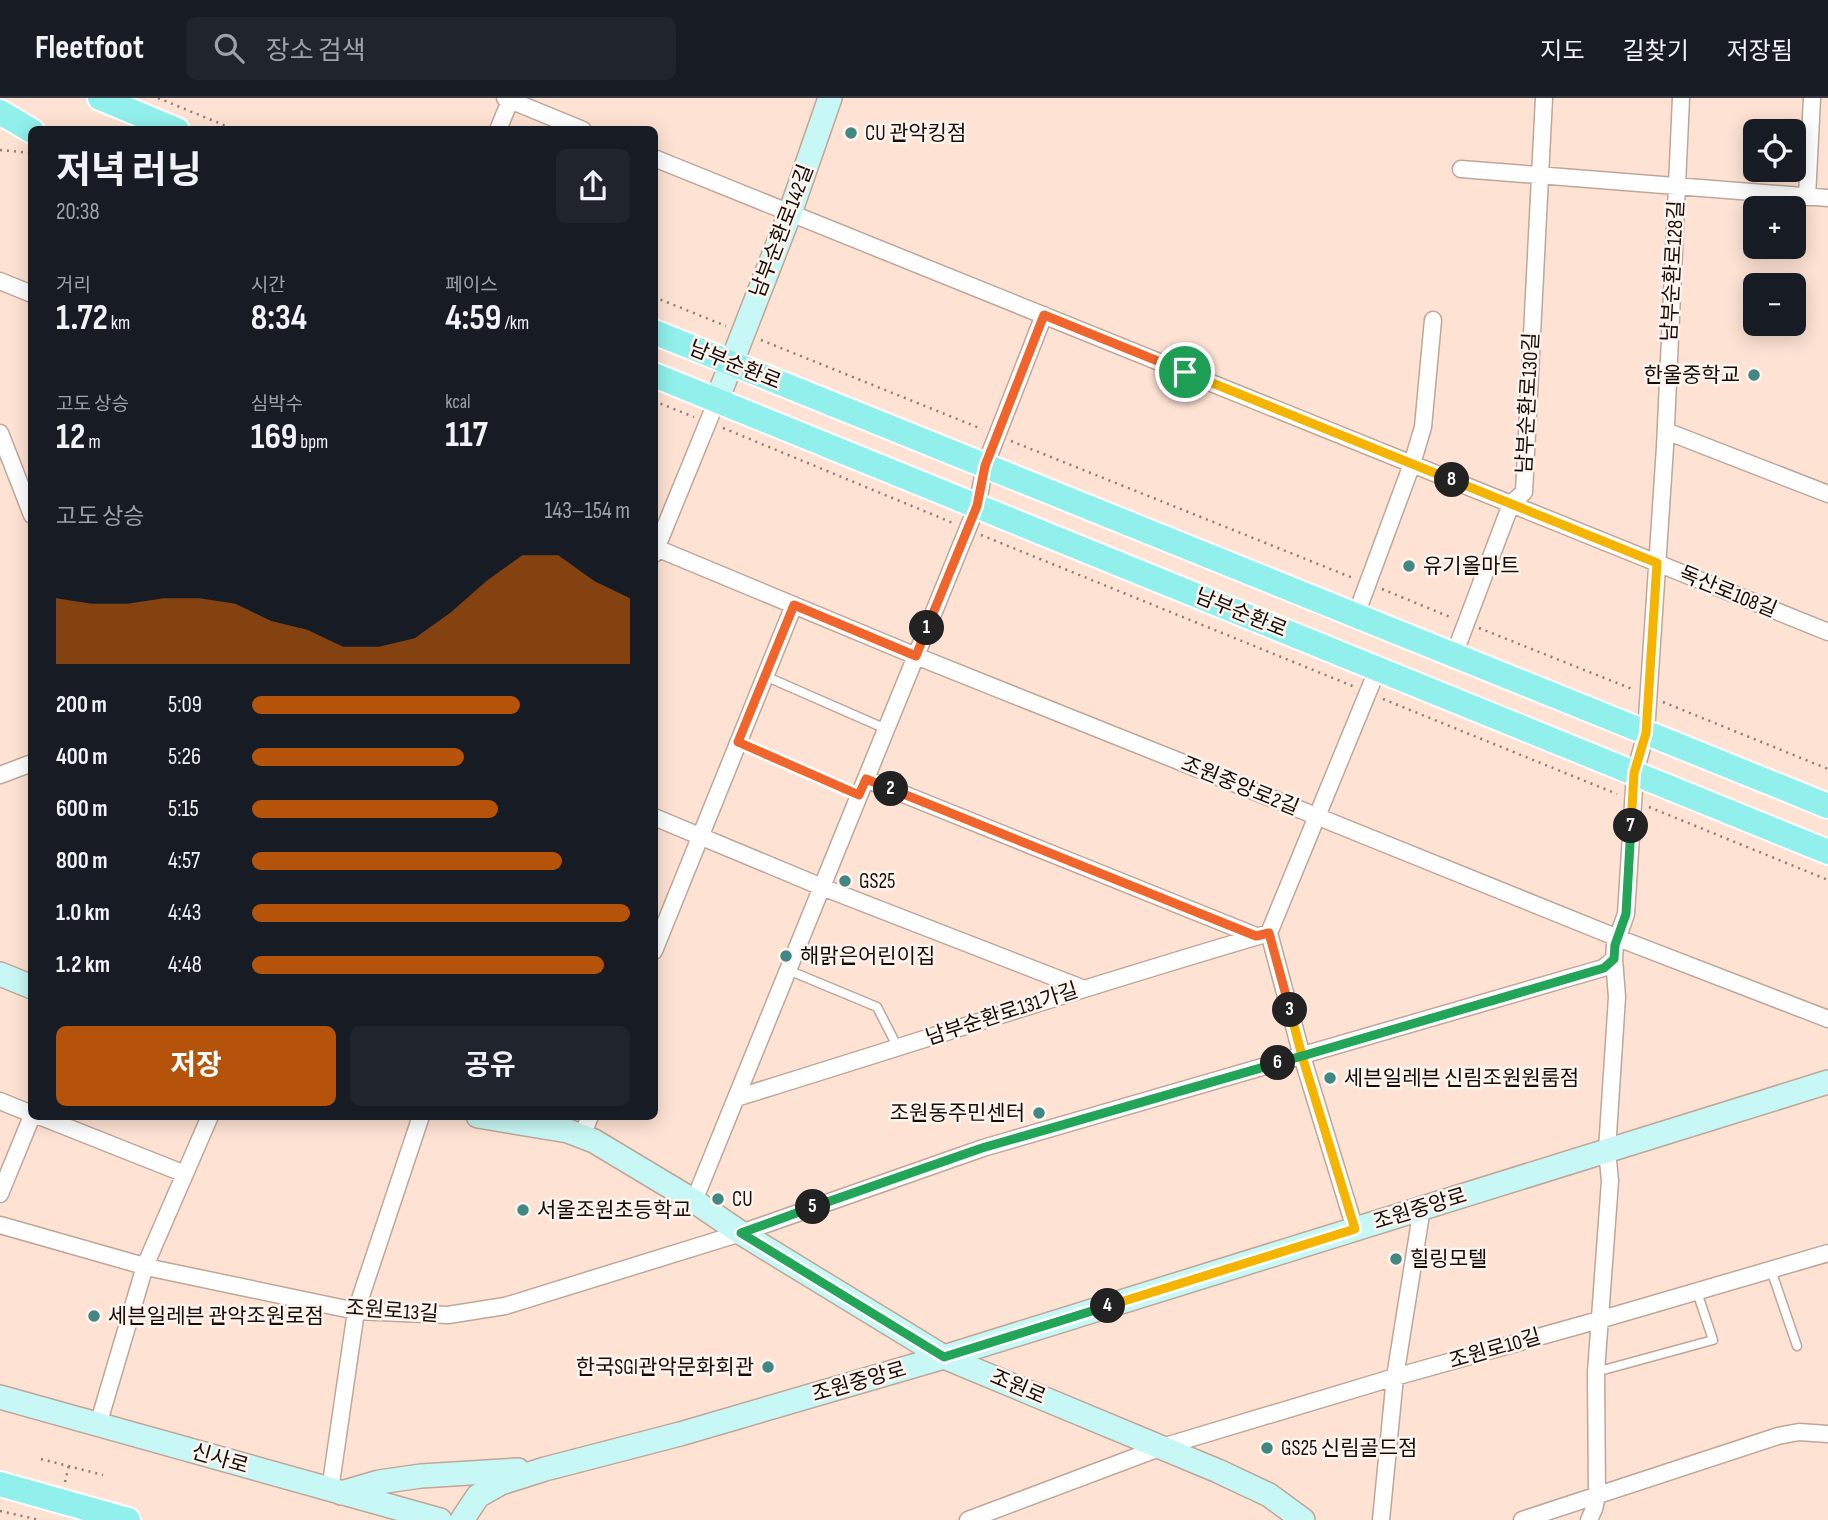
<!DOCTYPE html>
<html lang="ko">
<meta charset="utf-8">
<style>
:root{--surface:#171b24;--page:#20242c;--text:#f1f3f6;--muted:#9ea1a6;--line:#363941;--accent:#b45309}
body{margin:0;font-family:"Sofia Sans Condensed","Noto Sans KR",sans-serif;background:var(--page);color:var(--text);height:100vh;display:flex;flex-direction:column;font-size:26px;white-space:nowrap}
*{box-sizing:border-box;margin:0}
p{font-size:23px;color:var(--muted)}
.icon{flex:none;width:38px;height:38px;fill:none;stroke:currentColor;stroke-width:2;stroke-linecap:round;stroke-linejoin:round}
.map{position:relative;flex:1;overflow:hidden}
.sheet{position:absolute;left:28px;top:28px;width:630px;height:994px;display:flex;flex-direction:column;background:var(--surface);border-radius:10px;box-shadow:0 4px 18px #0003}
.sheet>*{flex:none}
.buttons{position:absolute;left:1743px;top:21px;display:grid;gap:14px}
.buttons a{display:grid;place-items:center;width:63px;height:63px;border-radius:10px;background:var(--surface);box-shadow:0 4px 18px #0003;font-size:35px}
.pin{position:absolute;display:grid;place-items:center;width:60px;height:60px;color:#fff;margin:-30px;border:4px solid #fff;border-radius:50%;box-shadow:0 2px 7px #0007}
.km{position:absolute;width:35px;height:35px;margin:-18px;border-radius:50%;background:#222;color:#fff;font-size:19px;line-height:35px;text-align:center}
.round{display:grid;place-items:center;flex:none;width:74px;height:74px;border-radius:10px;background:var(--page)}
.headline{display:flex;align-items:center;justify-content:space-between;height:119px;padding:0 28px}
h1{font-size:38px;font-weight:700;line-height:52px}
.stats{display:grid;grid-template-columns:repeat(3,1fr);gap:10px;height:119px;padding:7px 28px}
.stats div{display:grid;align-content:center}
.stats b{font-size:35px;font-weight:700}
.stats small{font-size:19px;font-weight:400}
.stats p{font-size:19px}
.chart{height:196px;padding:14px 28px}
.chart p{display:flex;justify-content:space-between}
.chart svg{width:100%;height:126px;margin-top:7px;fill:var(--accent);opacity:.7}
.cta{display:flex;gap:14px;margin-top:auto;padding:14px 28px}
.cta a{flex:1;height:80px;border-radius:10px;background:var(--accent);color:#fff;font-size:28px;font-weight:700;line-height:80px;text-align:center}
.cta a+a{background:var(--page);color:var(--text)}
ul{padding:0 28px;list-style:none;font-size:23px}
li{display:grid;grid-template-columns:112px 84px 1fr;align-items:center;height:52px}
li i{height:18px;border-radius:9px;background:var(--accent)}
header{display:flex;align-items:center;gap:42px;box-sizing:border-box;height:98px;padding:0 35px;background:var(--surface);border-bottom:2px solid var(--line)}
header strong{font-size:33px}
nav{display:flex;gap:38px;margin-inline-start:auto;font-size:24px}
.search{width:490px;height:63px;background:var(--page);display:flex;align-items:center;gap:18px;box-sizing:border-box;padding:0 24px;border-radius:10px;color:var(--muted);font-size:26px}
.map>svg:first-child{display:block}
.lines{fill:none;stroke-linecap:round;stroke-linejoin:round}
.lane-casing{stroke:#bfa698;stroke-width:11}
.street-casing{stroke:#bfa698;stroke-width:19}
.secondary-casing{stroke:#bfa698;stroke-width:26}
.primary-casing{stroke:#fff;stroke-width:28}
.path{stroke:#8f7d72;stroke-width:2.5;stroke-dasharray:2 5;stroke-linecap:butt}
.lane{stroke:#fff;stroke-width:8}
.street{stroke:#fff;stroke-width:16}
.secondary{stroke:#c8f8f5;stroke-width:23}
.primary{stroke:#91f0eb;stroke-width:24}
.split-1-casing{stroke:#fff;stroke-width:14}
.split-2-casing{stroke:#fff;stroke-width:14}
.split-3-casing{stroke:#fff;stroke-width:14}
.split-4-casing{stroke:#fff;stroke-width:14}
.split-5-casing{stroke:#fff;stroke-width:14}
.split-6-casing{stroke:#fff;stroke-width:14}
.split-7-casing{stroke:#fff;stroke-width:14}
.split-8-casing{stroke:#fff;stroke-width:14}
.split-9-casing{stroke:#fff;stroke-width:14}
.split-1{stroke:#f0652b;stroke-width:9}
.split-2{stroke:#f0652b;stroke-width:9}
.split-3{stroke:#f0652b;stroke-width:9}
.split-4{stroke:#f5b400;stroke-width:9}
.split-5{stroke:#22a559;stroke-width:9}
.split-6{stroke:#22a559;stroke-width:9}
.split-7{stroke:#22a559;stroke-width:9}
.split-8{stroke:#f5b400;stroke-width:9}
.split-9{stroke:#f5b400;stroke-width:9}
.poi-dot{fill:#418884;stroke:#fff4ee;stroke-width:2.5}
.labels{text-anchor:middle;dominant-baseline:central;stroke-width:5;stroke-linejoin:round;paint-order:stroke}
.poi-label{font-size:21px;fill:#160d08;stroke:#fff4ee;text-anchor:start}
.street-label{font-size:21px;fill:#160d08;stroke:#fff4ee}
</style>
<header>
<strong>Fleetfoot</strong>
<div class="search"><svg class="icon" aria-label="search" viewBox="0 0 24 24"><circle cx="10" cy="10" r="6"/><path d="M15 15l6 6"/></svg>장소 검색</div>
<nav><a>지도</a><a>길찾기</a><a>저장됨</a></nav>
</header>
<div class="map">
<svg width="1828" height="1422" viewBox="0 0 1828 1422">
<rect width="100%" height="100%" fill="#fee3d4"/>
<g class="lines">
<!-- lane casing -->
<g class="lane-casing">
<path id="lane" d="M765,578L886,631
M738,644L859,697
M788,872L877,909L898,950
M1771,1172L1797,1248
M1596,1274L1713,1242L1697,1194"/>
</g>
<!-- street casing -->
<g class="street-casing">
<path id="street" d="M505,0L583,32
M498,32L511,0
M654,60L1828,534
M1461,71L1828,100
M1807,99L1812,0
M0,183L32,196
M1666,333L1828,396
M0,335L32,417
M654,449L916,558L1316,718L1618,840L1828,921
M654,456L717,302
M1356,517L1412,366L1423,329L1433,222
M1454,557L1511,406L1524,394L1544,0
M0,677L32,665
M866,681L1256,838
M654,719L822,789L1082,890
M654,853L794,507
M736,1000C914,945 1091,887 1269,835
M0,1003L32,1016
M39,1018L185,1076
M582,1038L590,1018
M0,1096L32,1018
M694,1103L977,408L985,368L1044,217
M0,1127L151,1170L356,1213L448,1217L505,1208L741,1135L983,1050L1603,870L1614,861
M1355,1131L1302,958L1269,835L1378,570
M98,1327L145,1168L210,1018
M330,1392L356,1213L421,1018
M968,1422L1162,1349L1395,1279L1599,1222L1828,1155
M1381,1422L1395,1279L1422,1110
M1522,1422L1778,1338L1799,1334L1828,1336
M1589,1422L1594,1411L1597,1398L1596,1274L1610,1083L1607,1052L1617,899L1614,861L1615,847L1626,816L1635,675L1646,635L1665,349L1681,0"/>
</g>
<!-- secondary casing -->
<g class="secondary-casing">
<path id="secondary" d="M717,302L790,115L830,0
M0,876L32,889
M478,1018L568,1033L594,1043L694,1103L741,1135L944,1259L1218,1373L1269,1397L1303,1422
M0,1299L440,1422
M341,1395L379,1384L421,1378L518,1372
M462,1422L478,1398L501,1385L545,1371L680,1336L944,1259L1828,984"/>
</g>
<!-- primary casing -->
<g class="primary-casing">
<path id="primary" d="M100,0L177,32
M0,14L32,33
M654,234L1828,708
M654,277L1828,754
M0,1386L128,1422"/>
</g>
<!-- path -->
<path class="path" d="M158,0L236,32
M0,52L32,55
M654,199L726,228
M761,242L982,331
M654,303L694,319
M723,330L953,425
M1011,343L1353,480
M981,437L1355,589
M1382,491L1450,519
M1479,530L1632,591
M1383,601L1617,696
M1663,604L1828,671
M1649,709L1828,782
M41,1361L103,1377
M65,1384L69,1367
M0,1413L40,1422"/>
<!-- lane -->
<use href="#lane" class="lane"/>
<!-- street -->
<use href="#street" class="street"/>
<!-- secondary -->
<use href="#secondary" class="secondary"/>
<!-- primary -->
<use href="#primary" class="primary"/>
</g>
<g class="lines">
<!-- split-1 casing -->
<g class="split-1-casing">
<path id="split-1" d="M927,530L977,408L985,368L1044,217L1185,274"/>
</g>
<!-- split-2 casing -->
<g class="split-2-casing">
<path id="split-2" d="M891,691L866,681L859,697L738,644L794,507L916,558L927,530"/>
</g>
<!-- split-3 casing -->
<g class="split-3-casing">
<path id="split-3" d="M891,691L1256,838L1269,835L1290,912"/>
</g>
<!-- split-4 casing -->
<g class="split-4-casing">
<path id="split-4" d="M1108,1208L1355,1131L1302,958L1290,912"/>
</g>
<!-- split-5 casing -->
<g class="split-5-casing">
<path id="split-5" d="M813,1109L741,1135L944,1259L1108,1208"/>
</g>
<!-- split-6 casing -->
<g class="split-6-casing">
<path id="split-6" d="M813,1109L982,1050L1278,965"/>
</g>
<!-- split-7 casing -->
<g class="split-7-casing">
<path id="split-7" d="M1278,965L1604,870L1614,861L1615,847L1626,816L1631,728"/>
</g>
<!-- split-8 casing -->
<g class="split-8-casing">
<path id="split-8" d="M1452,382L1657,465L1646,635L1634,675L1631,728"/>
</g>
<!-- split-9 casing -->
<g class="split-9-casing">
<path id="split-9" d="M1185,274L1452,382"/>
</g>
<!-- split-1 -->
<use href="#split-1" class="split-1"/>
<!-- split-2 -->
<use href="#split-2" class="split-2"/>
<!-- split-3 -->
<use href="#split-3" class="split-3"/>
<!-- split-4 -->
<use href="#split-4" class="split-4"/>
<!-- split-5 -->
<use href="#split-5" class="split-5"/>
<!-- split-6 -->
<use href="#split-6" class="split-6"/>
<!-- split-7 -->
<use href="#split-7" class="split-7"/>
<!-- split-8 -->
<use href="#split-8" class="split-8"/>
<!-- split-9 -->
<use href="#split-9" class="split-9"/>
</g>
<!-- markers -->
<g class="poi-dot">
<circle cx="851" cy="35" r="7"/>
<circle cx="1754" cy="277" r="7"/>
<circle cx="1409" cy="468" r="7"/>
<circle cx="845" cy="783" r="7"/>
<circle cx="786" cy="858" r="7"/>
<circle cx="1330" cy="980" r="7"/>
<circle cx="1039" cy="1015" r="7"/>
<circle cx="718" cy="1101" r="7"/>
<circle cx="523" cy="1112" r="7"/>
<circle cx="1396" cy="1161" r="7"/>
<circle cx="94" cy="1218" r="7"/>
<circle cx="768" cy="1269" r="7"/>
<circle cx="1267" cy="1350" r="7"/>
</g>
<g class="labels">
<!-- poi labels -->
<g class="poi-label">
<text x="865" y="35">CU 관악킹점</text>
<text x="1740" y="277" text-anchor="end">한울중학교</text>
<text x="1423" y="468">유기올마트</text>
<text x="859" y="783">GS25</text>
<text x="800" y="858">해맑은어린이집</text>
<text x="1344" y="980">세븐일레븐 신림조원원룸점</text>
<text x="1025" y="1015" text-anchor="end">조원동주민센터</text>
<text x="732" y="1101">CU</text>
<text x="537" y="1112">서울조원초등학교</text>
<text x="1410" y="1161">힐링모텔</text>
<text x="108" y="1218">세븐일레븐 관악조원로점</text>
<text x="754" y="1269" text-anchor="end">한국SGI관악문화회관</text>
<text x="1281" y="1350">GS25 신림골드점</text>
</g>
<!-- street labels -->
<g class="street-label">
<text transform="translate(782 133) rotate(-69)">남부순환로142길</text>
<text transform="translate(1673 173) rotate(-87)">남부순환로128길</text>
<text transform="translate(735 267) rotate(22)">남부순환로</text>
<text transform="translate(1528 305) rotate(-87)">남부순환로130길</text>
<text transform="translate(1728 494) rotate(22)">독산로108길</text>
<text transform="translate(1241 515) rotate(22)">남부순환로</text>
<text transform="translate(1240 688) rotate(22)">조원중앙로2길</text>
<text transform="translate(1002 916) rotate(-18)">남부순환로131가길</text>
<text transform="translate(1420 1111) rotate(-17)">조원중앙로</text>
<text transform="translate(392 1213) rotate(4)">조원로13길</text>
<text transform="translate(1495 1251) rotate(-16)">조원로10길</text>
<text transform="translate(859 1284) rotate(-16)">조원중앙로</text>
<text transform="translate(1018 1289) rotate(23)">조원로</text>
<text transform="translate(220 1361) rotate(16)">신사로</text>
</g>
</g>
</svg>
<div class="buttons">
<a><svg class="icon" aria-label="locate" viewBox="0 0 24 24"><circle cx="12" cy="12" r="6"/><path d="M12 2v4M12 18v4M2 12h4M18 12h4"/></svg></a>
<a>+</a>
<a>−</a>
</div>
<div class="pin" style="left:1185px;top:274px;background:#1e9e55"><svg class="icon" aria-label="arrive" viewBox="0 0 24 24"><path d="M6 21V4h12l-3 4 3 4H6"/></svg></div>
<b class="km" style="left:927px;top:530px">1</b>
<b class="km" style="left:891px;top:691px">2</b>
<b class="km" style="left:1290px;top:912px">3</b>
<b class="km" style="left:1108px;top:1208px">4</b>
<b class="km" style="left:813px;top:1109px">5</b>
<b class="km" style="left:1278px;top:965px">6</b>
<b class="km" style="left:1631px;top:728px">7</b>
<b class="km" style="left:1452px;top:382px">8</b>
<section class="sheet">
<div class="headline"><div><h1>저녁 러닝</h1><p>20:38</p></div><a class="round"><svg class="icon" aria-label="share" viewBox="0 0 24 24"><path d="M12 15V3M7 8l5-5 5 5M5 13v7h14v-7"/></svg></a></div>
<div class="stats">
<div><p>거리</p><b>1.72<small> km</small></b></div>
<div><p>시간</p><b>8:34</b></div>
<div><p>페이스</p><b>4:59<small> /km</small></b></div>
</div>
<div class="stats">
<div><p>고도 상승</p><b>12<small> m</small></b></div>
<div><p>심박수</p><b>169<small> bpm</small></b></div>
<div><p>kcal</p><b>117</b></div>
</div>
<div class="chart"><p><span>고도 상승</span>143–154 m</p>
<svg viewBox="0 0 160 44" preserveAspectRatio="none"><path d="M0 44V21L10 23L20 23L30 21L40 21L50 23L60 29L70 32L80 38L90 38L100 35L110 26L120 15L130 6L140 6L150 15L160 21V44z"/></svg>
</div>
<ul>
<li><b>200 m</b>5:09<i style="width:71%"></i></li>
<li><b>400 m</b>5:26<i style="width:56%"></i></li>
<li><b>600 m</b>5:15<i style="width:65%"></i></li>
<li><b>800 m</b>4:57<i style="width:82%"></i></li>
<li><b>1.0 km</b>4:43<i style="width:100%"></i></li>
<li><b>1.2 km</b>4:48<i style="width:93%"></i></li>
</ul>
<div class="cta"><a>저장</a><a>공유</a></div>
</section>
</div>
